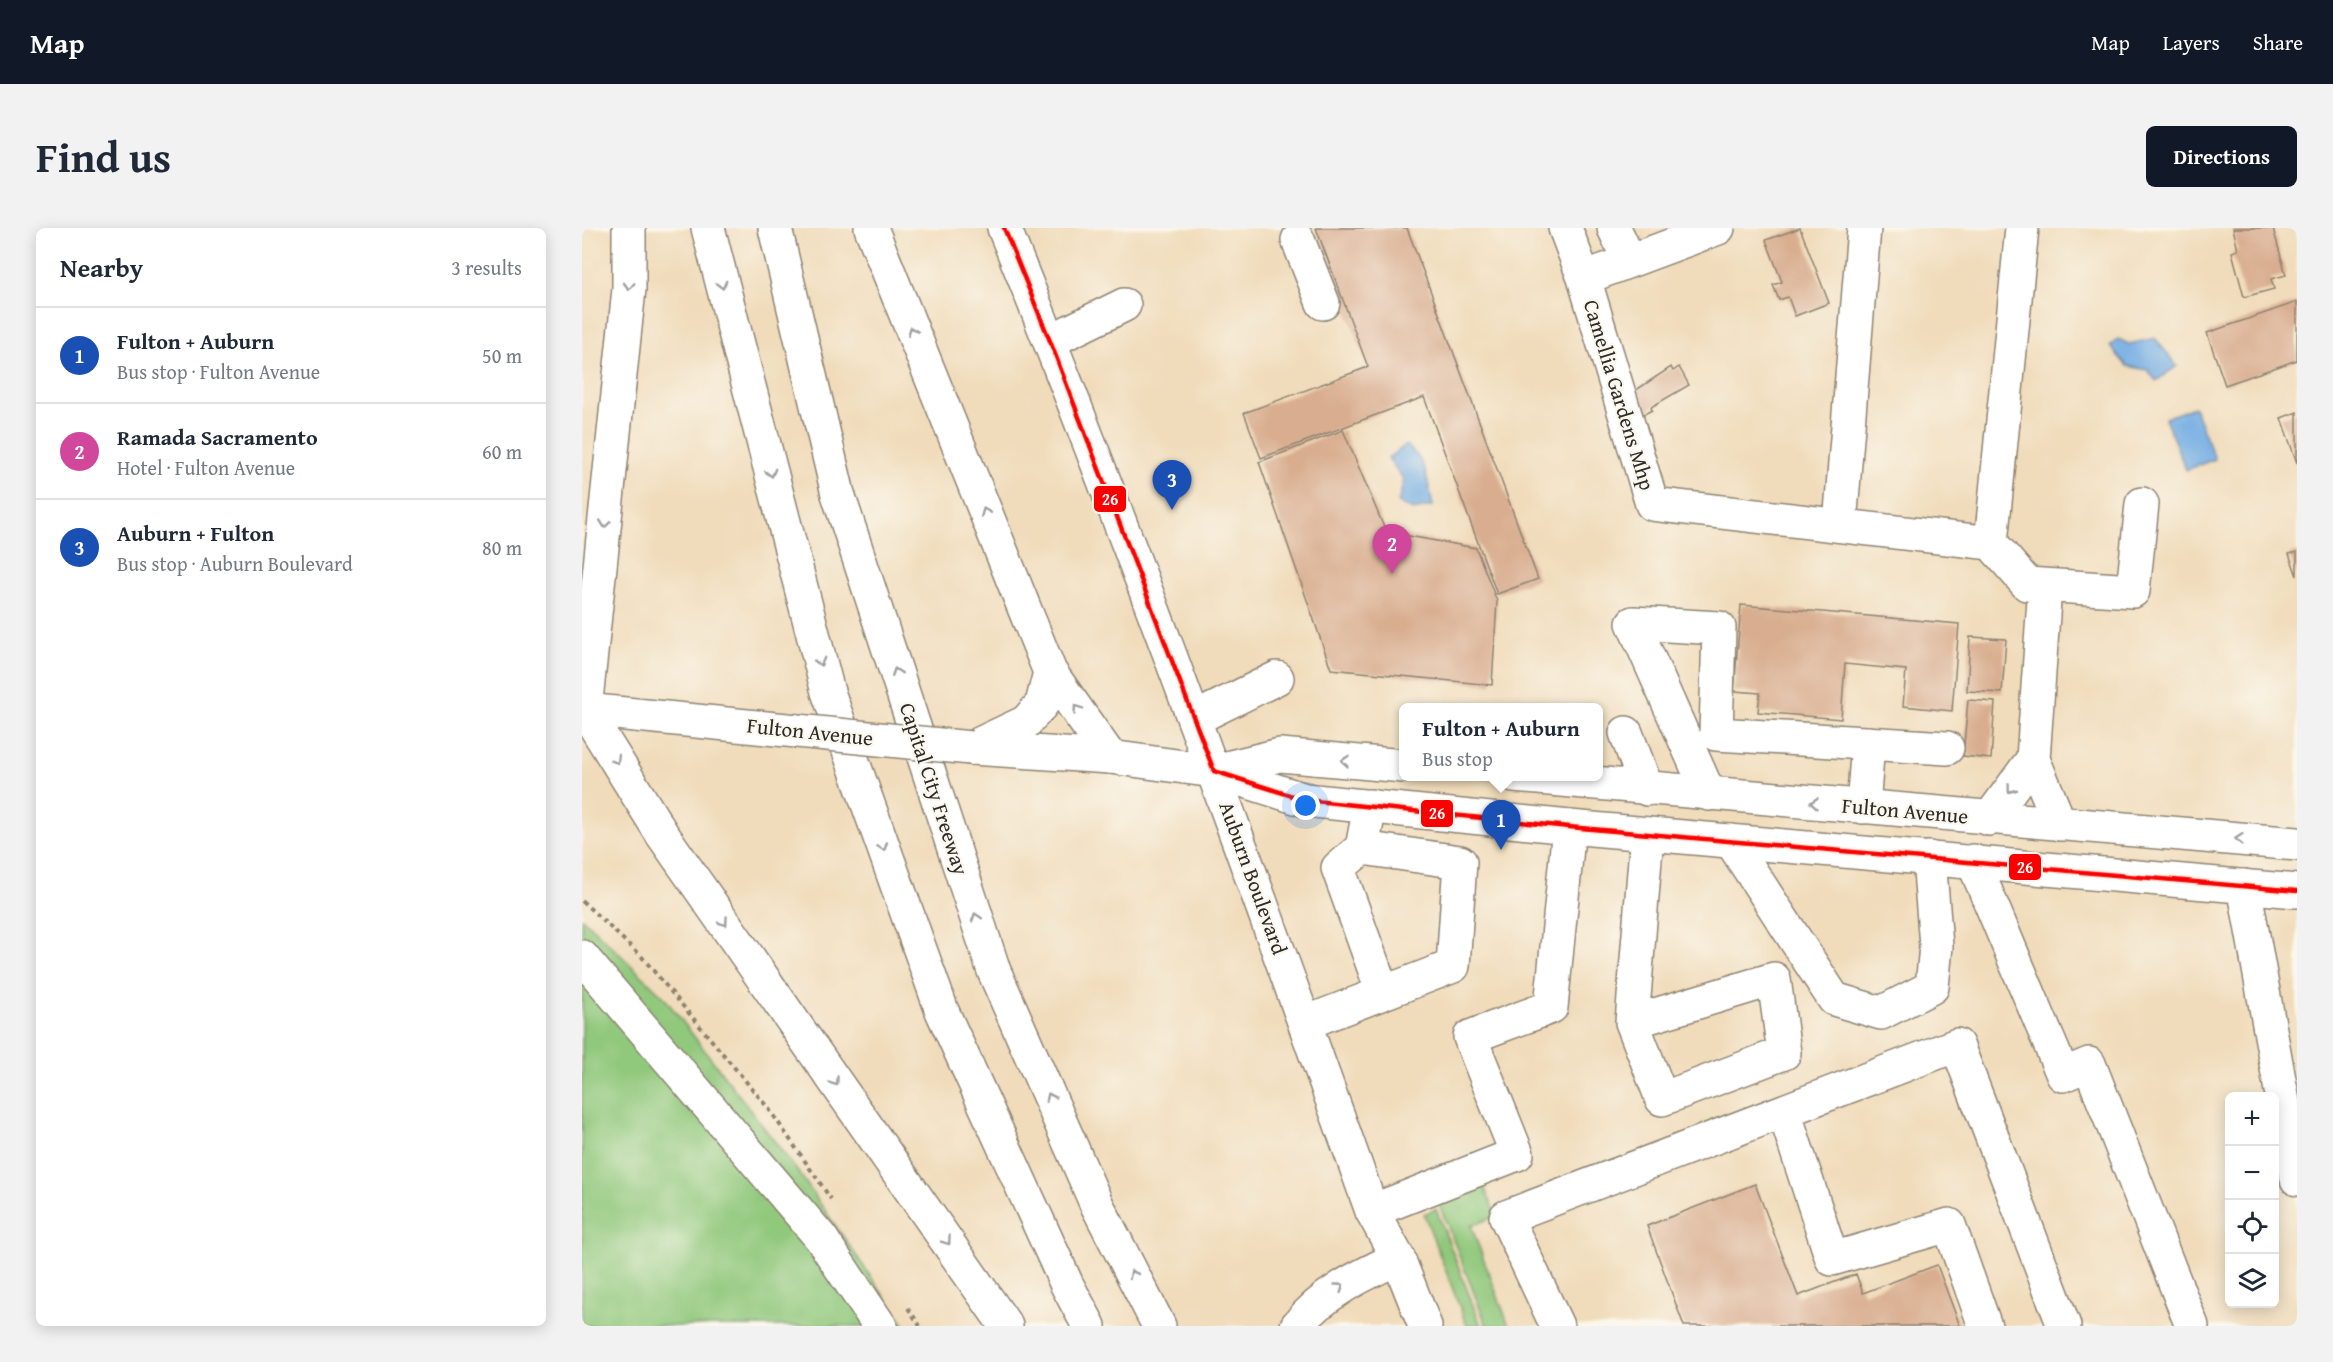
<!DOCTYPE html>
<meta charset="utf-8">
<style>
:root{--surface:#fff;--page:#f2f2f3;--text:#1f2937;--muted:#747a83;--line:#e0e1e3;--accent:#111827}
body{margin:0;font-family:"Gentium Book Plus",serif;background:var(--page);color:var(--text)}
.controls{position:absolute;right:18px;bottom:18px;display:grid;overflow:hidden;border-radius:9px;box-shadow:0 3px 15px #0003}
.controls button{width:54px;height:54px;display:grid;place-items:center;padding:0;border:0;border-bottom:2px solid var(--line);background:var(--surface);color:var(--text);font:30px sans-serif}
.you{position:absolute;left:724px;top:578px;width:21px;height:21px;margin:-15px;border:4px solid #fff;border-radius:50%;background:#1a73e8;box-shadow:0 0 0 9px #1a73e833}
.badge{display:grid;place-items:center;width:39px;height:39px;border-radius:50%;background:var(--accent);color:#fff;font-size:20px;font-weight:700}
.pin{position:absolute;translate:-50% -50px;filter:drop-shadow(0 2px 3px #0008)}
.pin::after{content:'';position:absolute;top:32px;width:21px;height:18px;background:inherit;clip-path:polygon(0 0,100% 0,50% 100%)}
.popup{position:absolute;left:817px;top:475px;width:204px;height:78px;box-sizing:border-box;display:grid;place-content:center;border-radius:9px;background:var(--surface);filter:drop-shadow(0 2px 4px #0005);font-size:20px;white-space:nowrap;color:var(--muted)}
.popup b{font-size:22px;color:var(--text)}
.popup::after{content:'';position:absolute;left:50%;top:100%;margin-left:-12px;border:12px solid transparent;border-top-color:var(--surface)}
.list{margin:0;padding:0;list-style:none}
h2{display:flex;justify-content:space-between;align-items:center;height:78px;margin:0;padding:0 24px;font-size:26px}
h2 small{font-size:20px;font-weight:400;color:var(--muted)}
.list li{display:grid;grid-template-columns:39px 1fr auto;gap:18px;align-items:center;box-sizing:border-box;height:96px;padding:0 24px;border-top:2px solid var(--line)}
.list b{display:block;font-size:22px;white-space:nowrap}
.list p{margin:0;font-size:20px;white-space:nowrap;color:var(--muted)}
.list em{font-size:20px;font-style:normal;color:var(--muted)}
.icon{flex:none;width:33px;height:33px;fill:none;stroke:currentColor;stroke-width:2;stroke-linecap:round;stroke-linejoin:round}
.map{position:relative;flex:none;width:1715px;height:1098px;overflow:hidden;border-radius:9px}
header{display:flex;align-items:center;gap:36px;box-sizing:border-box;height:84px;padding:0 30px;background:var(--accent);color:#fff}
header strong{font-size:28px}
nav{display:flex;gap:33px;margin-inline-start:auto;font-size:21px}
.intro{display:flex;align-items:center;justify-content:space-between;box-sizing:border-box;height:144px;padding:0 36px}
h1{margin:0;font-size:42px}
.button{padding:15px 27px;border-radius:9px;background:var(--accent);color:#fff;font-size:21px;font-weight:700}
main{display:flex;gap:36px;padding:0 36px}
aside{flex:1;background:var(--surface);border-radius:9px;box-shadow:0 3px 15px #0003}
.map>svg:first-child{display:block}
.green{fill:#90c87c;stroke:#5e7a54;stroke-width:1.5}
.water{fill:#72ace2;stroke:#4e6c86;stroke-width:1.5}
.building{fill:#d9ae90}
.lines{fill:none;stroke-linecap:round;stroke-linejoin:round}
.minor-casing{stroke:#8e8372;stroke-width:36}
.major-casing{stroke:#8e8372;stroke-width:36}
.highway-casing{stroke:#8e8372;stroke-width:36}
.path{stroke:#8e8372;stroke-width:4;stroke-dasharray:4.5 4.5;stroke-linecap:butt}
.minor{stroke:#fff;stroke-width:33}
.major{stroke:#fff;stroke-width:33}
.highway{stroke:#fff;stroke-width:33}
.major-bridge-casing{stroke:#8e8372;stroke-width:36;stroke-linecap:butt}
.major-bridge{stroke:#fff;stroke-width:33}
.bus-1-casing{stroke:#fbf7ec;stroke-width:9}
.bus-1{stroke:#fa0000;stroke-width:4.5}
.oneway{stroke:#a0a0a0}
.labels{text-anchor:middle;stroke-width:4.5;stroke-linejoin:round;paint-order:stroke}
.street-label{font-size:21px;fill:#2b2b2b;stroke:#fbf7ec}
.line-badge{stroke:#fbf7ec;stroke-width:2}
.badge-label{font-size:16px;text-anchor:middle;font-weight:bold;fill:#fff}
</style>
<header>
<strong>Map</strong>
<nav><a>Map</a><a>Layers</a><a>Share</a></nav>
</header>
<div class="intro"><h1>Find us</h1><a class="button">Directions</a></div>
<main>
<aside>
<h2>Nearby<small>3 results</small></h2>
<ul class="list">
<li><span class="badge" style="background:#1a4fb4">1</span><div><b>Fulton + Auburn</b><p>Bus stop · Fulton Avenue</p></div><em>50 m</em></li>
<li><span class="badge" style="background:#d1479c">2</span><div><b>Ramada Sacramento</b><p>Hotel · Fulton Avenue</p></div><em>60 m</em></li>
<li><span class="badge" style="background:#1a4fb4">3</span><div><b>Auburn + Fulton</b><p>Bus stop · Auburn Boulevard</p></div><em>80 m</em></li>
</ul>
</aside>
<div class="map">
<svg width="1715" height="1098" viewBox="0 0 1715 1098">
<rect width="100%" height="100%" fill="#fbf7ec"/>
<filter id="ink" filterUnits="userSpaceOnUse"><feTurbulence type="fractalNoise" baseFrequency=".0167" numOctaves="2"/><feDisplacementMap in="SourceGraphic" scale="12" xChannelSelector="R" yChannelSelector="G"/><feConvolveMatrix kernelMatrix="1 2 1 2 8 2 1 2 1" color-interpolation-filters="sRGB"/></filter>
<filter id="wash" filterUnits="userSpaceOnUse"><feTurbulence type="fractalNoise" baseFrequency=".008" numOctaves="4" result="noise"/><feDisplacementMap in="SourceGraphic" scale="24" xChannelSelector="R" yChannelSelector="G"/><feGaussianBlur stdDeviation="1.35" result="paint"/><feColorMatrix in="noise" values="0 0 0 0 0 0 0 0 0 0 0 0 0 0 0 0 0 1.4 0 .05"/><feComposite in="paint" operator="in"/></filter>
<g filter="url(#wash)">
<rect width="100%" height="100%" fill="#f0dbba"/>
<path class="green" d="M0,690l81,78 138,180 104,150h-323z
M902,958l12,30 -25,10 38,100h-22l-48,-122z
M854,981l45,117h-14l-43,-112z"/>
<path class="water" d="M1573,110l22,28 -21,15 -8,-11 -21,-4 -17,-20 8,-7 11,5z
M1612,179l21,52 -29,11 -21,-52z
M824,217c22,17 21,35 27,61l-20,4 -15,-7 6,-23 -16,-22z"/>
<g id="blocks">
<path class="building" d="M734,0h91l131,351 -41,15 -73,-197 -163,61 -17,-45 124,-46z
M1218,0l29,75 -34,13 -7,-19 -9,3 -6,-15 9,-3 -16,-42z
M1651,0h40l13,47 -15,4 3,10 -30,8 -12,-45 6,-2z
M1715,74v58l-72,25 -18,-52z
M1089,139l2,4 6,-4 10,18 -38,22 1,3 -10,5 -12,-21z
M1715,184v51l-16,-45z
M761,202l43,102 90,16 21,53 -5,84 -161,-16 -72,-207z
M1715,324v24l-8,-22z
M1159,377l218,19 -7,87 -49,-5 3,-36 -61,-6 -4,55 -83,-7 2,-19 -26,-2z
M1388,409l36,2 -4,54 -35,-2z
M1386,472l27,2 -4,57 -28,-3z
M1173,956l43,112 58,-22 7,19 74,-28 23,61h-276l-37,-100z"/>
</g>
</g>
<g filter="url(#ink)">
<use href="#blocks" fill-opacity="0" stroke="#8e8372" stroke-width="1.5"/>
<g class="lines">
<defs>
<path id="minor" d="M983,0l19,50 68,226 339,39
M1032,0l15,32
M1440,0l-31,315 36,41 106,7 9,-87
M716,12l25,63
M1002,50l134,-50
M468,113l74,-36
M1258,297l24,-297
M1463,358l-12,173 27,65
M612,491l83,-41
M1044,505l21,56
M1127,566l-76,-171 86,5 -3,106 231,14
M1281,579l5,-64
M1407,591l44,-60
M1149,613l103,158 47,14 51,-26 4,-41 -7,-88
M780,620l-24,20 45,125
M1391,633l90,214 26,-11 103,262
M1662,658l53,293
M0,729l239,281 59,88
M1050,794l30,77 122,-46 -10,-74 -142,43 15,-188
M723,795l148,-57 7,-104 -98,-14 8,-42
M1202,883l48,148 117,-34 36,101
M790,983l145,-57 -47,-117 81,-30 18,-180
M816,1030l27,68
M975,1098l-51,-109 451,-172 107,281"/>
<path id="major" d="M422,0c132,324 250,654 368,983l26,47
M3,482l212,21
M389,520l139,9 104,14 91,29 264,27 728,64
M632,543l66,-16 124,11
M932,548l783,68"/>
<path id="highway" d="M47,0v61l-44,421 77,124 344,492
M126,0l120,464 114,319 125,274 22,41
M193,0l63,266 156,477 102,232 63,123
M289,0l179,444 60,85
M389,520l55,-26 16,-18 8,-32
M715,1098c26,-33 63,-50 101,-68"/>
</defs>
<use href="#minor" class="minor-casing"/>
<use href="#major" class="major-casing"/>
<use href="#highway" class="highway-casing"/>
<path class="path" d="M0,673l60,56 127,152 62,90
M326,1080l12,18"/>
<use href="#minor" class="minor"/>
<use href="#major" class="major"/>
<use href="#highway" class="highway"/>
<defs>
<path id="major-bridge" d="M215,503l174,17"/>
</defs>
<use href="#major-bridge" class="major-bridge-casing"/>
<use href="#major-bridge" class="major-bridge"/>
<defs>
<path id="bus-1" d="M422,0l46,113 164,430
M632,543l91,29 264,27 728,64"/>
</defs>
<use href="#bus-1" class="bus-1-casing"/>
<use href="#bus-1" class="bus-1"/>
</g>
<defs><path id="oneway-chevron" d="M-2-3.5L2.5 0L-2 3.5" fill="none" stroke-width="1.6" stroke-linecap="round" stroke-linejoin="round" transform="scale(1.5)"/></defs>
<g class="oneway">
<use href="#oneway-chevron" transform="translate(140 57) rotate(75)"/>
<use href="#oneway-chevron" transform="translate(47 58) rotate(92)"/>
<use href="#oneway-chevron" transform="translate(330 103) rotate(-112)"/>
<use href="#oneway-chevron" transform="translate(189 245) rotate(75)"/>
<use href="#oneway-chevron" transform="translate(403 284) rotate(-112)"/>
<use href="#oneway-chevron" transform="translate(23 296) rotate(96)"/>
<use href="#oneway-chevron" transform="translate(238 434) rotate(75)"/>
<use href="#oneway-chevron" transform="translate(314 444) rotate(-108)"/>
<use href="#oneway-chevron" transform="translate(495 481) rotate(-125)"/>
<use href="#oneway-chevron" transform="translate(34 532) rotate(58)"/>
<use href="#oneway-chevron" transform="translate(763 533) rotate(-175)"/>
<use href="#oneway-chevron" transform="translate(1429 561) rotate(127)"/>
<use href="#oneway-chevron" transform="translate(1232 575) rotate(-175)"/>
<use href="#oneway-chevron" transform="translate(1657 611) rotate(-175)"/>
<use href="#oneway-chevron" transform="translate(301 619) rotate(70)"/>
<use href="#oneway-chevron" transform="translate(394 689) rotate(-108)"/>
<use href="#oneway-chevron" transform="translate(142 694) rotate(55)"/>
<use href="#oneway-chevron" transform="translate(253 854) rotate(55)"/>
<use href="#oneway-chevron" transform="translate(468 869) rotate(-114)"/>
<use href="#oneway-chevron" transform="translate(365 1013) rotate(55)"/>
<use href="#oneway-chevron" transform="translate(551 1046) rotate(-117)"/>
<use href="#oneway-chevron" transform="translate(758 1059) rotate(-36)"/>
</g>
</g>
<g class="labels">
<g class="street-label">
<text transform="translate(1037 167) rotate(73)" y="7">Camellia Gardens Mhp</text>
<text transform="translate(228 504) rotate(6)" y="7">Fulton Avenue</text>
<text transform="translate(352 561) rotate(72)" y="7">Capital City Freeway</text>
<text transform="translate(1323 583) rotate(5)" y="7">Fulton Avenue</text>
<text transform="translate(671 650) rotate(70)" y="7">Auburn Boulevard</text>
</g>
</g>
<g class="line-badge">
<rect x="511" y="257" width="34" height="28" rx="6" fill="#fa0000"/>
<rect x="838" y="571" width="34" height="29" rx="6" fill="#fa0000"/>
<rect x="1426" y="625" width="34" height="28" rx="6" fill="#fa0000"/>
</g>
<g class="badge-label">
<text x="528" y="277">26</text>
<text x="855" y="591">26</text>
<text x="1443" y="645">26</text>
</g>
</svg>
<div class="controls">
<button>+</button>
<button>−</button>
<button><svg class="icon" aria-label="locate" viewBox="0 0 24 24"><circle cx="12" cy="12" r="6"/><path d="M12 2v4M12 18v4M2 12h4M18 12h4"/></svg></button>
<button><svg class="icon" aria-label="layers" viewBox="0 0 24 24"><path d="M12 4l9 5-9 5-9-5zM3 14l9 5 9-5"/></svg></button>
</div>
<div class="you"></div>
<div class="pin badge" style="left:919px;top:622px;background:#1a4fb4">1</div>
<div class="popup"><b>Fulton + Auburn</b>Bus stop</div>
<div class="pin badge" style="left:810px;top:346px;background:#d1479c">2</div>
<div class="pin badge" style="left:590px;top:282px;background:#1a4fb4">3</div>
</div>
</main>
